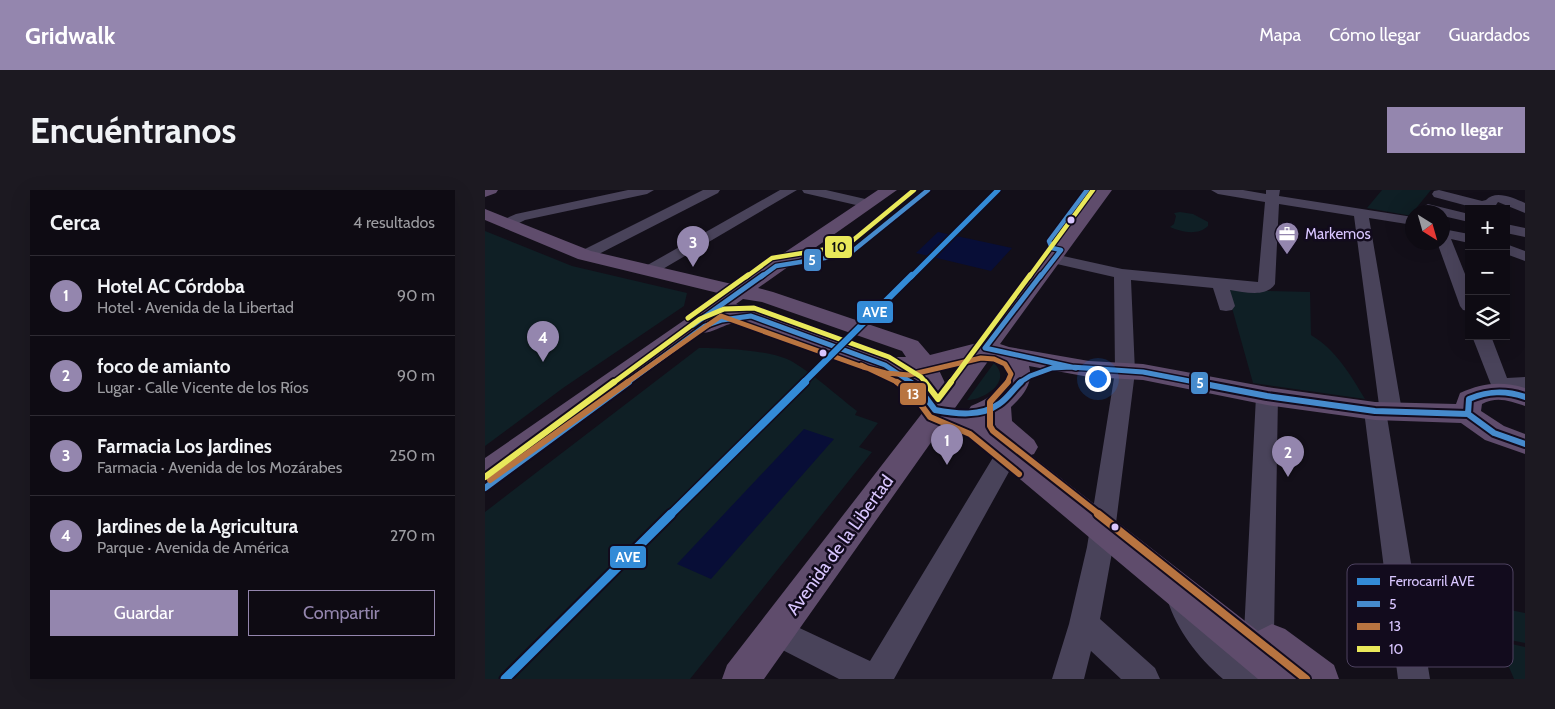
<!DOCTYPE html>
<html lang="es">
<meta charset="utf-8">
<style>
:root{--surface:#0e0b13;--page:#1c1921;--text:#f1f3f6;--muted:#9b9ba0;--line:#2e2b33;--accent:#9486ae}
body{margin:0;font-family:Cabin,sans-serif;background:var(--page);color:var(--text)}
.controls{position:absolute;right:15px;top:15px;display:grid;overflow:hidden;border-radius:0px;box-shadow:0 5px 20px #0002}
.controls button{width:45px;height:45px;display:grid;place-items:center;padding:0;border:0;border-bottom:1px solid var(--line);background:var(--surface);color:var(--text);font:25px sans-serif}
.compass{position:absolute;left:920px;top:15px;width:45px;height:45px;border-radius:50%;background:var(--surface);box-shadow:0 5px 20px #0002;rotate:143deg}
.you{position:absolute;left:612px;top:188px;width:18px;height:18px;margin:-12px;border:4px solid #fff;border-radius:50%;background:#1a73e8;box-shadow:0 0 0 8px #1a73e833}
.badge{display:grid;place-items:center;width:32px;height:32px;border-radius:50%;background:var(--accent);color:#fff;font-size:16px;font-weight:700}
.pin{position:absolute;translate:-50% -41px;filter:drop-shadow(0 1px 2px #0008)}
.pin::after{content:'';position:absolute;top:26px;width:18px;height:15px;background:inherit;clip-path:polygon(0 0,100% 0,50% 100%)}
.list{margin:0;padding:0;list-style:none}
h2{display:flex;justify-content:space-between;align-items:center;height:65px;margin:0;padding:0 20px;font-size:21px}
h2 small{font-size:16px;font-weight:400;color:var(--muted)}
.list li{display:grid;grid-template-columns:32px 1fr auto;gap:15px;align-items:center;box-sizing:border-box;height:80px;padding:0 20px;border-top:1px solid var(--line)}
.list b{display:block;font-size:19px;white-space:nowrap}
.list p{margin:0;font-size:16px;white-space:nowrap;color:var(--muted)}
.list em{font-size:16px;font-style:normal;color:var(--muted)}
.actions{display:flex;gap:10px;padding:15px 20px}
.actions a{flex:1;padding:11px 0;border:1px solid var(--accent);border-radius:0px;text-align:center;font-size:18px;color:var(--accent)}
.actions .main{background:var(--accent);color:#fff}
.icon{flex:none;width:28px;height:28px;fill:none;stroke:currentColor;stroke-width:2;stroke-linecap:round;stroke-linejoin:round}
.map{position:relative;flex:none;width:1040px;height:489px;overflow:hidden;border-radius:0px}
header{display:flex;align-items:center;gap:30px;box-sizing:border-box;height:70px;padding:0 25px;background:var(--accent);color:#fff}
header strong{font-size:24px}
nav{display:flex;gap:28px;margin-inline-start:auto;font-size:18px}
.intro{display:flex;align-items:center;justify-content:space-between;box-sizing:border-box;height:120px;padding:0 30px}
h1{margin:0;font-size:35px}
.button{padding:12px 22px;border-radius:0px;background:var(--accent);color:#fff;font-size:18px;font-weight:700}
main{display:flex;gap:30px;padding:0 30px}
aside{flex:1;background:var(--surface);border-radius:0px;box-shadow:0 5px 20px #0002}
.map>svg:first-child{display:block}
.green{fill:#0f1f25}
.water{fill:#080e37}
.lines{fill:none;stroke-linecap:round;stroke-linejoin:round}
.minor{fill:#49435a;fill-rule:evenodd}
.major{fill:#5f4c6c;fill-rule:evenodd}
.bus-1-far2-casing{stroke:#120b1d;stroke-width:7}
.bus-1-far1-casing{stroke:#120b1d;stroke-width:8}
.bus-1-casing{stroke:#120b1d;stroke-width:10}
.bus-2-far2-casing{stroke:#120b1d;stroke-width:8}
.bus-2-far1-casing{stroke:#120b1d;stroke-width:10}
.bus-2-casing{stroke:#120b1d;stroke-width:12}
.bus-3-far2-casing{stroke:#120b1d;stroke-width:7}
.bus-3-far1-casing{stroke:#120b1d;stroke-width:8}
.bus-3-casing{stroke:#120b1d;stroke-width:10}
.bus-1-far2{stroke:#468bcd;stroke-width:4.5}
.bus-1-far1{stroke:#468bcd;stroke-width:5}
.bus-1{stroke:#468bcd;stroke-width:6}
.bus-2-far2{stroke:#b87440;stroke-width:5}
.bus-2-far1{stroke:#b87440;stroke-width:6}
.bus-2{stroke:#b87440;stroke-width:8}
.bus-3-far2{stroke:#e9e85a;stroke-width:4.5}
.bus-3-far1{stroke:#e9e85a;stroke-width:5}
.bus-3{stroke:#e9e85a;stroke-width:6}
.rail-1-far3-casing{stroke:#120b1d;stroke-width:8}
.rail-1-far2-casing{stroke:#120b1d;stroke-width:9}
.rail-1-far1-casing{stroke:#120b1d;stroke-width:11}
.rail-1-casing{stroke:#120b1d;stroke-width:13}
.rail-1-far3{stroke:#338bd7;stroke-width:5}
.rail-1-far2{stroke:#338bd7;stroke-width:6}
.rail-1-far1{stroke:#338bd7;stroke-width:8}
.rail-1{stroke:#338bd7;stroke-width:9}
.bus-dot{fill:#d9c6ff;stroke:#120b1d;stroke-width:2}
.labels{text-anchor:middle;stroke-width:5;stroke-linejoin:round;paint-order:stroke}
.far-poi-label{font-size:15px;fill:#d9c6ff;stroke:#120b1d;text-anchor:start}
.street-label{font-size:18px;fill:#d9c6ff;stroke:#120b1d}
.key{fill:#120b1d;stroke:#4e4361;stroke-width:1}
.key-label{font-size:14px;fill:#d9c6ff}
.line-badge{stroke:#120b1d;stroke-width:2}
.badge-label{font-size:14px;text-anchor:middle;font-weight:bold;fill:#fff}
.pale-badge-label{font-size:14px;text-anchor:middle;font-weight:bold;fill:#111}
</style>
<header>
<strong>Gridwalk</strong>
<nav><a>Mapa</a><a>Cómo llegar</a><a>Guardados</a></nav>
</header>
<div class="intro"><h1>Encuéntranos</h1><a class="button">Cómo llegar</a></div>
<main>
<aside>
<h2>Cerca<small>4 resultados</small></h2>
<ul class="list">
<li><span class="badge">1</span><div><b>Hotel AC Córdoba</b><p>Hotel · Avenida de la Libertad</p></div><em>90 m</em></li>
<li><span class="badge">2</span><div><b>foco de amianto</b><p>Lugar · Calle Vicente de los Ríos</p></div><em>90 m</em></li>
<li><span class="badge">3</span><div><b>Farmacia Los Jardines</b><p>Farmacia · Avenida de los Mozárabes</p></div><em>250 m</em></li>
<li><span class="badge">4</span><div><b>Jardines de la Agricultura</b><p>Parque · Avenida de América</p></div><em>270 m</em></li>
</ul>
<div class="actions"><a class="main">Guardar</a><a>Compartir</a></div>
</aside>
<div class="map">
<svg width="1040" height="489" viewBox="0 0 1040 489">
<rect width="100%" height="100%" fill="#130f19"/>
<path class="green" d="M897,0h49l-18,22 -1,4 -45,-8z
M695,22l13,2 15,8v4c-10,10 -27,6 -38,1l4,-3 2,-8 -2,-3z
M0,41l87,35 115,27 -3,13 -121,82 -78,58z
M742,100l83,2 1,43c25,15 39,39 54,64l-112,-16z
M214,158c22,0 75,2 94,14 23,14 43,33 64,49l-2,4 23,8 -19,24 13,5 -182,227h-205v-167z
M509,173c19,18 -10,37 -27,37z
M1010,417l30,6v30l-20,-4z
M1013,451l27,6v32h-11z"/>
<path class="water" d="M453,42l74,16 -21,23 -75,-18z
M319,239l30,10 -123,140 -34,-15z"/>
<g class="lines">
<path class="minor" d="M143,0h26l-7,4 -122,26 -6,3 -3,6h-10l-2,-3 3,-8 9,-4z
M218,0h17l-2,3 -127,65h-12l-2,-3 2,-3z
M295,0h17l-141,83h-12l-2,-3 2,-3z
M317,0h24l48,11 2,3 -7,4 -65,-15z
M726,0h32l23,4v-4h14l-1,6 134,21v8l-44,-7 33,193 -3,5 -8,2 -4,-1 43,262h-32l-34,-268 3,-5 8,-2 4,1 -25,-189 -75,-12 -4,80c-9,14 -30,8 -45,6l5,16 -3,4 -6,1 -6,-1 -7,-22 -82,-8 4,92 -22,175 -13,72 55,49 5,11h-39l-30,-28 -7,28h-32l17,-55 18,-77 28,-175 -1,-95 -66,-15 -2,-3 2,-3 6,-2 68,15 136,13 7,-80 -47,-8z
M954,0l43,11 4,-1c9,-10 26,-3 39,3v10l-27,-11 -2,3 7,4h-24l-45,-12 -2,-3 2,-3z
M943,14l41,10v8l-26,-6v-4l-20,-1 -2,-3z
M1021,34l19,4v9l-19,-4z
M958,39l26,5v9l-18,-4 18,45v27l-6,-1 -3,-4 -23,-64h6z
M1021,54l19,7v10l-19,-7z
M987,146h19l16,42 18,-1v14h-13l-3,4 -7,2 -7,-2z
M782,199l7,2 4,5 -4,237 -4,10 -11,4 -11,-4 -4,-10 12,-237 4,-5z
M523,253l8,3 4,6 -126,227h-55l-74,-38 -4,-10 4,-10 11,-4 94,44 130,-215z
M696,396l10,4c8,17 16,32 29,45 15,14 35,25 43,44h-40c-26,-23 -45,-47 -56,-80l4,-9z"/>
<path class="major" d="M0,0h13l-2,3 -11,4z
M393,0h19l-139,98 15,4 145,49 12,14 47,-12 119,-153h16l-112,154 9,3 80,14 54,3 124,23 108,15 81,2 4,-11c23,-10 41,-12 65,-5v18c-15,-5 -28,-10 -43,-2l-1,7 23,15 21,8v20l-40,-14 -24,-17 -86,-3 -108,-15 -124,-25 -54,-3 -60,-11c5,17 -6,30 -18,41l1,14 22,19 4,7 -4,7 -3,1 227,176 14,-7 13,5 49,36 5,14h-81l-293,-246 -21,-9 -180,255h-42l5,-14 196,-253c-7,-10 -12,-20 -23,-27 -8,-5 -16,-8 -24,-15l-128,-47c-6,0 -12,0 -18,1 -11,3 -20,11 -33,8l-202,149 -10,3v-26l237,-164 -144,-35 -93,-39v-11l106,42 145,34zM258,109l19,3 140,49 4,6h-19l-151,-53zM506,167c36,18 2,40 -20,49l-4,6 -12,-4zM477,171l-17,22 -7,-15z"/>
<defs>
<path id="bus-1-far2" d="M276,87l15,-11 73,-12 79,-64
M555,87l21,-27 -9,-2 -3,-7 38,-51"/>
<path id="bus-1-far1" d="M556,85l-56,73 91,20
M208,135l70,-50
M142,193l78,-57 17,-6 29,-4 134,49 27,18
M534,193l11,-7 22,-8 19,-1 72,5 57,11"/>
<path id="bus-1" d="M425,192l8,5 17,23c21,4 46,7 64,-6 9,-6 14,-15 22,-22
M709,192l73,14 108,15 93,3
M1040,207c-20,-7 -37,-6 -56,2l-1,15 26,19 31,11
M0,298l144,-106"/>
<path id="bus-2-far2" d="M376,175l38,18
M141,193l95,-67 142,51 23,6 23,2 72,-17 13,1 11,5 6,10 -4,9"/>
<path id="bus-2-far1" d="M412,192l16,12 17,23 40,17 49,40
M523,192l-18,20v24l3,5 107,84
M5,290l138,-98"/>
<path id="bus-2" d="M613,324l208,165"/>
<path id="bus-3-far2" d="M261,87l26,-19 74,-12 68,-56
M544,87l64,-87"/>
<path id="bus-3-far1" d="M203,128l60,-43
M128,193l87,-64 24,-10 30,-1 135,49 32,20 5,6
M465,193l80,-108"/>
<path id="bus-3" d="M440,192l13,17 13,-17
M0,287l129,-95"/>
</defs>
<use href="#bus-1-far2" class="bus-1-far2-casing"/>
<use href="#bus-1-far1" class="bus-1-far1-casing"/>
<use href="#bus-1" class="bus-1-casing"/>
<use href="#bus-2-far2" class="bus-2-far2-casing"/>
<use href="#bus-2-far1" class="bus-2-far1-casing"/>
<use href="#bus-2" class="bus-2-casing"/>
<use href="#bus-3-far2" class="bus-3-far2-casing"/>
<use href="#bus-3-far1" class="bus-3-far1-casing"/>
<use href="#bus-3" class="bus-3-casing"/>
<use href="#bus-1-far2" class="bus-1-far2"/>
<use href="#bus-1-far1" class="bus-1-far1"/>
<use href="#bus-1" class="bus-1"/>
<use href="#bus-2-far2" class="bus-2-far2"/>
<use href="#bus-2-far1" class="bus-2-far1"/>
<use href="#bus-2" class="bus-2"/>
<use href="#bus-3-far2" class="bus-3-far2"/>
<use href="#bus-3-far1" class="bus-3-far1"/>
<use href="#bus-3" class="bus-3"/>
<defs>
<path id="rail-1-far3" d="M426,87l87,-87"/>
<path id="rail-1-far2" d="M318,193l109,-108"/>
<path id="rail-1-far1" d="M185,325l135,-133"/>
<path id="rail-1" d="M20,489l166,-165"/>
</defs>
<use href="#rail-1-far3" class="rail-1-far3-casing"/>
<use href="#rail-1-far2" class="rail-1-far2-casing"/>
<use href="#rail-1-far1" class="rail-1-far1-casing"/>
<use href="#rail-1" class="rail-1-casing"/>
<use href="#rail-1-far3" class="rail-1-far3"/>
<use href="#rail-1-far2" class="rail-1-far2"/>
<use href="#rail-1-far1" class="rail-1-far1"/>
<use href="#rail-1" class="rail-1"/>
</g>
<defs>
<symbol id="office-pin" viewBox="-11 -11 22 30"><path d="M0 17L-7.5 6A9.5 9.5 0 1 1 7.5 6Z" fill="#9486ae" stroke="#120b1d"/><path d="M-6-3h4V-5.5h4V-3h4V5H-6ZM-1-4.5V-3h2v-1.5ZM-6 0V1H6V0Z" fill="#fff"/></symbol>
</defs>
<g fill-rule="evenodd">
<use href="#office-pin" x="788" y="30" width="28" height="38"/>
</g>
<g class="bus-dot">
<circle cx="586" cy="30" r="4.5"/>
<circle cx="338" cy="163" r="4.5"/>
<circle cx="630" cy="337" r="4.5"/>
</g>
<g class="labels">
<g class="far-poi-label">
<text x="820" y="49">Markemos</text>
</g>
<g class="street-label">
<text transform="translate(355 355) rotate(-54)" y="6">Avenida de la Libertad</text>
</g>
</g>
<rect x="862" y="374" width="166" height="103" rx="8" class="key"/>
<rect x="872" y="388" width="23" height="7" fill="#338bd7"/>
<rect x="872" y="411" width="23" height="6" fill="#468bcd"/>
<rect x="872" y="433" width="23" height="7" fill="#b87440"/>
<rect x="872" y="456" width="23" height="6" fill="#e9e85a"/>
<g class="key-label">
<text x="904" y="396">Ferrocarril AVE</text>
<text x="904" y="419">5</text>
<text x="904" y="441">13</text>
<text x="904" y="464">10</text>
</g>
<g class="line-badge">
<rect x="339" y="45" width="29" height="24" rx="5" fill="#e9e85a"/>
<rect x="318" y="58" width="19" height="24" rx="5" fill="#468bcd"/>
<rect x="371" y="110" width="38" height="24" rx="5" fill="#338bd7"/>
<rect x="705" y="181" width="19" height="24" rx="5" fill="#468bcd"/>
<rect x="414" y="192" width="28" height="24" rx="5" fill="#b87440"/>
<rect x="124" y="355" width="38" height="24" rx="5" fill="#338bd7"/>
</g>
<g class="badge-label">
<text x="327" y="75">5</text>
<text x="390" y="127">AVE</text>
<text x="715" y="198">5</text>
<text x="428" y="209">13</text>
<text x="143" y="372">AVE</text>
</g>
<g class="pale-badge-label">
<text x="354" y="62">10</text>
</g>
</svg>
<div class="controls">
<button>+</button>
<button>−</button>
<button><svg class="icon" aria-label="layers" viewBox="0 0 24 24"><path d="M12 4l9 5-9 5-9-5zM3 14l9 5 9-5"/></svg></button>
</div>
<svg class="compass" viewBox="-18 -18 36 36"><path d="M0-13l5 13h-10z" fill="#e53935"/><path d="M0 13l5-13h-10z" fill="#9b9ba0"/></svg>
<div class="you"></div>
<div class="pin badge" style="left:462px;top:275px">1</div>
<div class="pin badge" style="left:803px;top:287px">2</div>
<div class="pin badge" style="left:208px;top:77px">3</div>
<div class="pin badge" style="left:58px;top:172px">4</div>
</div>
</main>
